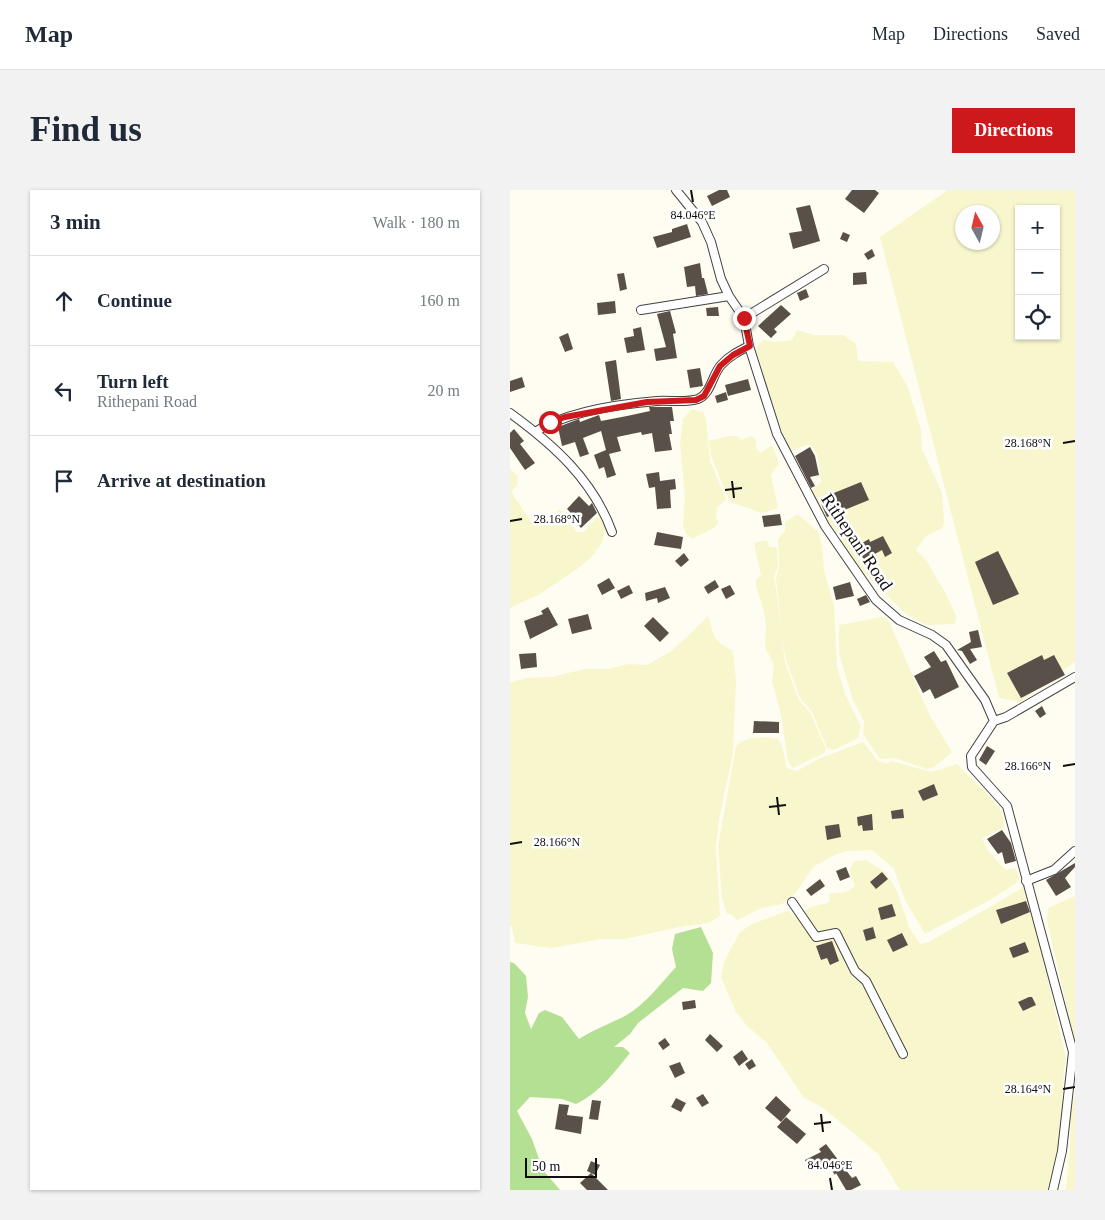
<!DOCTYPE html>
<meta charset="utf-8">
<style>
:root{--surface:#fff;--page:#f2f2f3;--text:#1f2937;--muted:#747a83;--line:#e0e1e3;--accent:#cd191c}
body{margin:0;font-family:Georgia,serif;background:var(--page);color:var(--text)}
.controls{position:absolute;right:15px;top:15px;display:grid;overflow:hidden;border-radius:0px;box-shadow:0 1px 4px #0004}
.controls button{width:45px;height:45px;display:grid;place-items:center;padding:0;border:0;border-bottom:1px solid var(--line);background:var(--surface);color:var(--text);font:25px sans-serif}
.compass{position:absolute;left:445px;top:15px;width:45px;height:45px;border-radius:50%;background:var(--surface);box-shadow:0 1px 4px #0004;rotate:352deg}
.scale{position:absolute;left:15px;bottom:12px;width:72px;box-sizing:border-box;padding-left:5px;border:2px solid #0f0f0f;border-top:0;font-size:14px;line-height:18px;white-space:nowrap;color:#0f0f0f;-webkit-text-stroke:4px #fff;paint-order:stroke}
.stop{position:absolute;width:15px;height:15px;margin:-11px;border:4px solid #cd191c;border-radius:50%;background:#fff}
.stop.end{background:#cd191c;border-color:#fff;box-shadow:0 1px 5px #0008}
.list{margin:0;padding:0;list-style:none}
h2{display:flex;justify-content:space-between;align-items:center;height:65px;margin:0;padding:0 20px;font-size:21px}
h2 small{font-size:16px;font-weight:400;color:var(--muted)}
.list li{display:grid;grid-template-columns:32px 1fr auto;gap:15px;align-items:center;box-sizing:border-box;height:90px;padding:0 20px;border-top:1px solid var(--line)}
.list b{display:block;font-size:19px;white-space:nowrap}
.list p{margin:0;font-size:16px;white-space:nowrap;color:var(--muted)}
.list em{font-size:16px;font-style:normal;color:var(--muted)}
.icon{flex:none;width:28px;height:28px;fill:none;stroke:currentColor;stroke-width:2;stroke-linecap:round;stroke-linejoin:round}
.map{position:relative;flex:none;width:565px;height:1000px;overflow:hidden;border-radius:0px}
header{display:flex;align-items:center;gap:30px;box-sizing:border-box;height:70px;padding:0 25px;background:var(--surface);border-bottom:1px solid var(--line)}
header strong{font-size:24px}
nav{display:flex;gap:28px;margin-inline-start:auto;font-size:18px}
.intro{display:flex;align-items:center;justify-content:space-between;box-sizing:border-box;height:120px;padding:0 30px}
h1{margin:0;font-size:35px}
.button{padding:12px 22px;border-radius:0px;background:var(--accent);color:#fff;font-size:18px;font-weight:700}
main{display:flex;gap:30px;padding:0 30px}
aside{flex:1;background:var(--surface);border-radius:0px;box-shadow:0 1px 4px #0004}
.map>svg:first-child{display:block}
.farmland{fill:#f8f6cd;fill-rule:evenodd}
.forest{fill:#b4e094}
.building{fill:#59504a}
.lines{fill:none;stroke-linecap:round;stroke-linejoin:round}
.minor-casing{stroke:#424242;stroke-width:10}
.minor{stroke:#fff;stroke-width:8}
.route{stroke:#cd191c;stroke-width:6}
.ticks{fill:none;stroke:#0f0f0f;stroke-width:2}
.labels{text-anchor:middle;stroke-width:5;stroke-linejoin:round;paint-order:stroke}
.street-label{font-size:18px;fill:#0f0f0f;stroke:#fff}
.ticks-label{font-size:12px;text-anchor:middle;fill:#0f0f0f;stroke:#fff;stroke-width:5;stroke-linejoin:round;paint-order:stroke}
</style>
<header>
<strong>Map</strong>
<nav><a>Map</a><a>Directions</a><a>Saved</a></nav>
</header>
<div class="intro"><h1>Find us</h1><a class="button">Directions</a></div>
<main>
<aside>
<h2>3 min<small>Walk · 180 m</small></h2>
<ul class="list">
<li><svg class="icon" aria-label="ahead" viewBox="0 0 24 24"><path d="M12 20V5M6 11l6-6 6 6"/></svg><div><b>Continue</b></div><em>160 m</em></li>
<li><svg class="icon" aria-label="left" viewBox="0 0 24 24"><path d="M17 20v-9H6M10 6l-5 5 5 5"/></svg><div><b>Turn left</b><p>Rithepani Road</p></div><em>20 m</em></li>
<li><svg class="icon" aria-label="arrive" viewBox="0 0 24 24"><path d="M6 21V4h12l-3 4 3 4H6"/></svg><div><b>Arrive at destination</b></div></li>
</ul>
</aside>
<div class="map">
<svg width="565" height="1000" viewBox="0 0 565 1000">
<rect width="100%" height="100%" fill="#fffdf1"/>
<path class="farmland" d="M438,0h127v472l-55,40 -21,-4 -119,-461zM509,19h37v127h-37zM452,22h30v30h-30z
M287,140l17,5h30l12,9 2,17 35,1 15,25 13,43 1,19 20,44 2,28 -1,7 -17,8 -10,14 10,10 20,34 10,22 -1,8 -29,1 -20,-11 -44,-43 -48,-72 -2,-9 9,-8 -3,-26 -6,-10 -5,-1 -13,5 -5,-1 -18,-46 -16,-51 1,-4 7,-8 12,2 17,-2z
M182,219l11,3 3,7 4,42 16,38 -9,9 -1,10 3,4 -4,5 -23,12 -6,-5 -3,-10 2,-27 -5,-52 3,-26z
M218,246h10l3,4 11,-4 4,4v8l4,5 12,-8 6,15v6l-4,3 -3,6 7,33 -16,5 -32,-11 -19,-46 -2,-15z
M0,278l8,9 -1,8 -6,7 23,34 25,-16 7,2 10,20h8l15,-17 7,14 -5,15 -8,11 -13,12 -40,27 -30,14z
M288,324l20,18 4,14 2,24 10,36 3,61 8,27 16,33 -3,11 -20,10 -6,2 -5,-2 -15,-36 -12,-14 -14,-37 -4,-25 3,27 14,37 12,14 15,35 -2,4 -31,15 -5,-6 -7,-47 -9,-34 2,-16 -9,-18 1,-22 -3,-17 -7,-22v-6l5,-4 -7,-33 13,-3 2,7h7l1,4 1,16 -4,9 8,56 -6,-54 3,-11 -1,-28 7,-8v-9z
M198,426l6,20 8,9 11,6 3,29 -3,74 -14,65 -3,28 4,69 -12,7 -28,4 -56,12h-22l-51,9 -36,-5 -3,-16 -2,-2v-242l16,-5 25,-1 34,-8h23l20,-5 19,1 26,-15z
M372,427l4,1 4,5 39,91 23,38 -18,15 -7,2 -33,-11 -14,1 -17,-25 1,-13 -11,-21 -14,-46v-29z
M259,547l9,2 4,7 5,22 10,3 21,-12 45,-17 15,19 8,2 6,-2 39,11 26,-8 37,37 9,13 1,14 -22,10 5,11 12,14 7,7 9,-2 5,10 -5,6 -27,17 -63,33 -20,-34 -11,-31 -22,-19 -25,1 -11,3 -23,13 -18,27 -13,10 -20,4 -25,12 -6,-6h-4l-5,-16 -4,-52 18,-100 5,-4 10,-4z
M356,670l19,12 11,17 14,40 10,15 9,-2 95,-55 3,4 39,166 -2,12 -4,73 -6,30 -6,18h-148l-22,-36 -56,-47 -18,-9 -37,-55 -20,-17 -11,-14 -15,-35 3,-15 16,-30 12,-8 32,-12 5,-1 6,6 16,-10 16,-4 3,-2 -1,-7 20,-3 6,-5 -6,-16 6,-9z
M565,706v148l-28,-124 1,-12z
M565,905v95h-9l4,-42 1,-38z"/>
<path class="forest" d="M191,737l12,26 -2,30 -8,8 -20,-3 -45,35 -8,11 -16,13h9l7,6c-16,20 -31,40 -54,51l-14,-5 -32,-2 -13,14 15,28 11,31 17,20h-50v-228l4,1 12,13 2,21 -3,16 6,16 8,-16 6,-3 17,7 17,22c16,-10 30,-15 46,-23 21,-12 35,-32 51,-49l-4,-18 3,-15z"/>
<path class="building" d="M209,0h8l3,7 -18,9 -5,-10z
M342,0h23l4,3 -15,20 -19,-14z
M300,15l10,36 -27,8 -4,-16 13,-2 -6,-23z
M177,34l4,13 -34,11 -4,-11 19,-5v-3z
M333,42l7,3 -3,7 -7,-3z
M362,59l3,7 -7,4 -4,-6z
M190,73l2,15h2l4,16 -12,2 -1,-10 -8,1 -3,-20z
M356,82l1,12 -14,1v-12z
M114,83l3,16 -7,2 -3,-17z
M296,99l3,8 -9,4 -3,-8z
M105,111l1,12 -18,2 -1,-12z
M271,115l10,9 -17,15 3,3 -6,6 -13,-12z
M208,117l1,9h-12l-1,-8z
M160,121l6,22 -3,1 4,24 -21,3 -2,-12 12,-2 -9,-33z
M131,137l4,23 -18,3 -3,-15 10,-2 -1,-7z
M58,143l5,16 -8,3 -6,-15z
M106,170l5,39 -10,2 -6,-39z
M190,178l3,18 -13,2 -3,-18z
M12,187l3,10 -15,5v-11z
M238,189l3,11 -23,6 -3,-11z
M216,202l2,8 -11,3 -2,-7z
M139,217h23l2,14h-4l2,13h-3l3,16 -17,2 -3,-19 -10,2 -1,-3 -24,5 4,14 -12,3 7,21 -9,3 -3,-11 -5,2 -5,-14 12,-5 -5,-19 -18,7 6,16 -9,3 -5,-15 -13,4 -4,-19 21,-8 1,3 19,-7 2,6 26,-5 23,-5z
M4,239l10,12 -4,3 15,19 -10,7 -15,-22v-15z
M300,257l5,9 4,19 -9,2 5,9 -4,2 -16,-32z
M149,282l1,9 15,-2 1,10 -6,1 1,18 -14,1 -2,-22 -6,1 -3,-14z
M351,292l8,18 -42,17 -8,-18z
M69,306l10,10 3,-3 5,10 -16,15 -7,-8 2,-2 -9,-9z
M270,324l2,11 -18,2 -2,-11z
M147,342l26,5 -2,12 -27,-4z
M373,346l9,17 -7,4 -3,-7 -18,10 -6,-11 6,-3 -2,-3 7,-4 1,3z
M488,361l21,43 -26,11 -18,-43z
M174,363l5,7 -8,7 -6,-6z
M99,388l6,10 -13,7 -5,-10z
M205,390l4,7 -11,7 -4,-7z
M340,392l4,14 -18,4 -3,-13z
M119,395l4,8 -12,6 -4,-8z
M220,395l5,9 -9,5 -5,-10z
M155,397l5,11 -12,5 -1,-5 -11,3 -1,-8z
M356,405l4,7 -10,4 -3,-7z
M38,417l10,18 -28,14 -6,-18 19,-7 -2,-3z
M78,424l4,15 -20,5 -4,-15z
M143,427l16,16 -9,9 -16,-16z
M468,440l4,17 -12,2 7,11 -7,4 -8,-13 -5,-1 14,-8 -2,-10z
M424,461l7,11 5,-2 13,27 -24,12 -5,-10 -7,4 -9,-17 17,-9 -7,-10z
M26,463l1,14 -16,2 -2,-15z
M532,465l2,5 10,-5 11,20 -44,23 -14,-25z
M532,516l4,8 -6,4 -5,-7z
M244,531l25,1v11h-26z
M477,556l8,5 -9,14 -7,-5z
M424,594l4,11 -15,6 -5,-10z
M393,619l1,9 -12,1 -1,-8z
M362,624l1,16 -10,1 -1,-6 -4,1 -1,-9z
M329,634l2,13 -14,3 -2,-14z
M492,640l9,13 5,18 -11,3 -3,-12 -4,2 -11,-15z
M565,673v4l-10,11 6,9 -15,9 -10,-16z
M336,677l4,10 -10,4 -4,-10z
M372,682l6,7 -12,10 -6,-7z
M310,689l5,7 -14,10 -5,-6z
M516,711l4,11 -29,12 -5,-14z
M382,714l4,12 -15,4 -3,-12z
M363,737l3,11 -10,3 -3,-11z
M392,743l6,12 -15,7 -6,-12z
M322,751l7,20 -9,4 -3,-7 -6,2 -5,-14z
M515,752l4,10 -16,6 -4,-10z
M519,807h3l4,8 -13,6 -5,-9z
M185,810l1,8 -13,2 -1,-8z
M200,844l13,12 -6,6 -12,-12z
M155,848l5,7 -7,5 -5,-7z
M232,860l6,9 -9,7 -6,-9z
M242,869l4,7 -7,4 -4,-6z
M170,872l5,11 -10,5 -6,-12z
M193,904l6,9 -7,4 -6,-9z
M266,906l15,14 -10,12 -16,-14z
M166,908l10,5 -5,9 -10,-5z
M82,910l9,1 -3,19 -9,-1z
M49,914l10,1 -2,10 16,2 -2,17 -26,-5z
M276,927l20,17 -9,10 -20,-17z
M316,954l26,34 4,-2 5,9 -10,5h-5l-10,-17 -1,2 -9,-13 -15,9 -6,-11 16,-8 -2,-3z
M81,971l9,4 -5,10 -8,-4z
M81,983l17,17h-21l-7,-7z"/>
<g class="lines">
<defs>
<path id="minor" d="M166,0l26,32 9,20 10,37 8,17 15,22 5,28 28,88 48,92 51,74 23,20 33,15 14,10 39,55 9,21 -23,35 1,11 35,39 66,246 -11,99 -9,39
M131,120l88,-14
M234,128l80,-49
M0,223c44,32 83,67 102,119
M25,242c31,-20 85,-28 122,-31 12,-1 29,2 41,-2 13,-5 14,-24 23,-34 8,-9 18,-14 28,-19
M484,531l12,-4 69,-40
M516,691l28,-11 21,-19
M282,712l24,35 20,-4 19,38 11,10 37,73"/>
</defs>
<use href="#minor" class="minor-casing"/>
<use href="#minor" class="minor"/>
</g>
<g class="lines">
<path class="route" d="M40,232l15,-5 82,-15 49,-2 8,-4 16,-30 13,-11 17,-9 -6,-28"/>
</g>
<path class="ticks" d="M181,0l2,12M553,253l12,-2M222,291l2,17M215,300l17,-2M0,331l12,-2M553,576l12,-2M267,607l2,18M259,617l17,-2M0,654l12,-2M553,899l12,-2M311,924l2,18M304,934l17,-2M320,988l2,12"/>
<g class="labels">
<g class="street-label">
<text transform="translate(347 352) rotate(56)" y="6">Rithepani Road</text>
</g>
</g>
<g class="ticks-label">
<text x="183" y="29">84.046°E</text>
<text x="518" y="257">28.168°N</text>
<text x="47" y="333">28.168°N</text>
<text x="518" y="580">28.166°N</text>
<text x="47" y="656">28.166°N</text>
<text x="518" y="903">28.164°N</text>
<text x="320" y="979">84.046°E</text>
</g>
</svg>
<div class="controls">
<button>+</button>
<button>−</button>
<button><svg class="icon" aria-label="locate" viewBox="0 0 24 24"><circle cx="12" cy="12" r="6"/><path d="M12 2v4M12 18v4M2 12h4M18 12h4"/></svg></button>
</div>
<svg class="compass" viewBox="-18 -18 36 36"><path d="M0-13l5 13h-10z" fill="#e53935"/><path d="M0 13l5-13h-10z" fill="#747a83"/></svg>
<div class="scale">50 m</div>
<div class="stop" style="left:40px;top:232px"></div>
<div class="stop end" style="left:234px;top:128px"></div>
</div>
</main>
